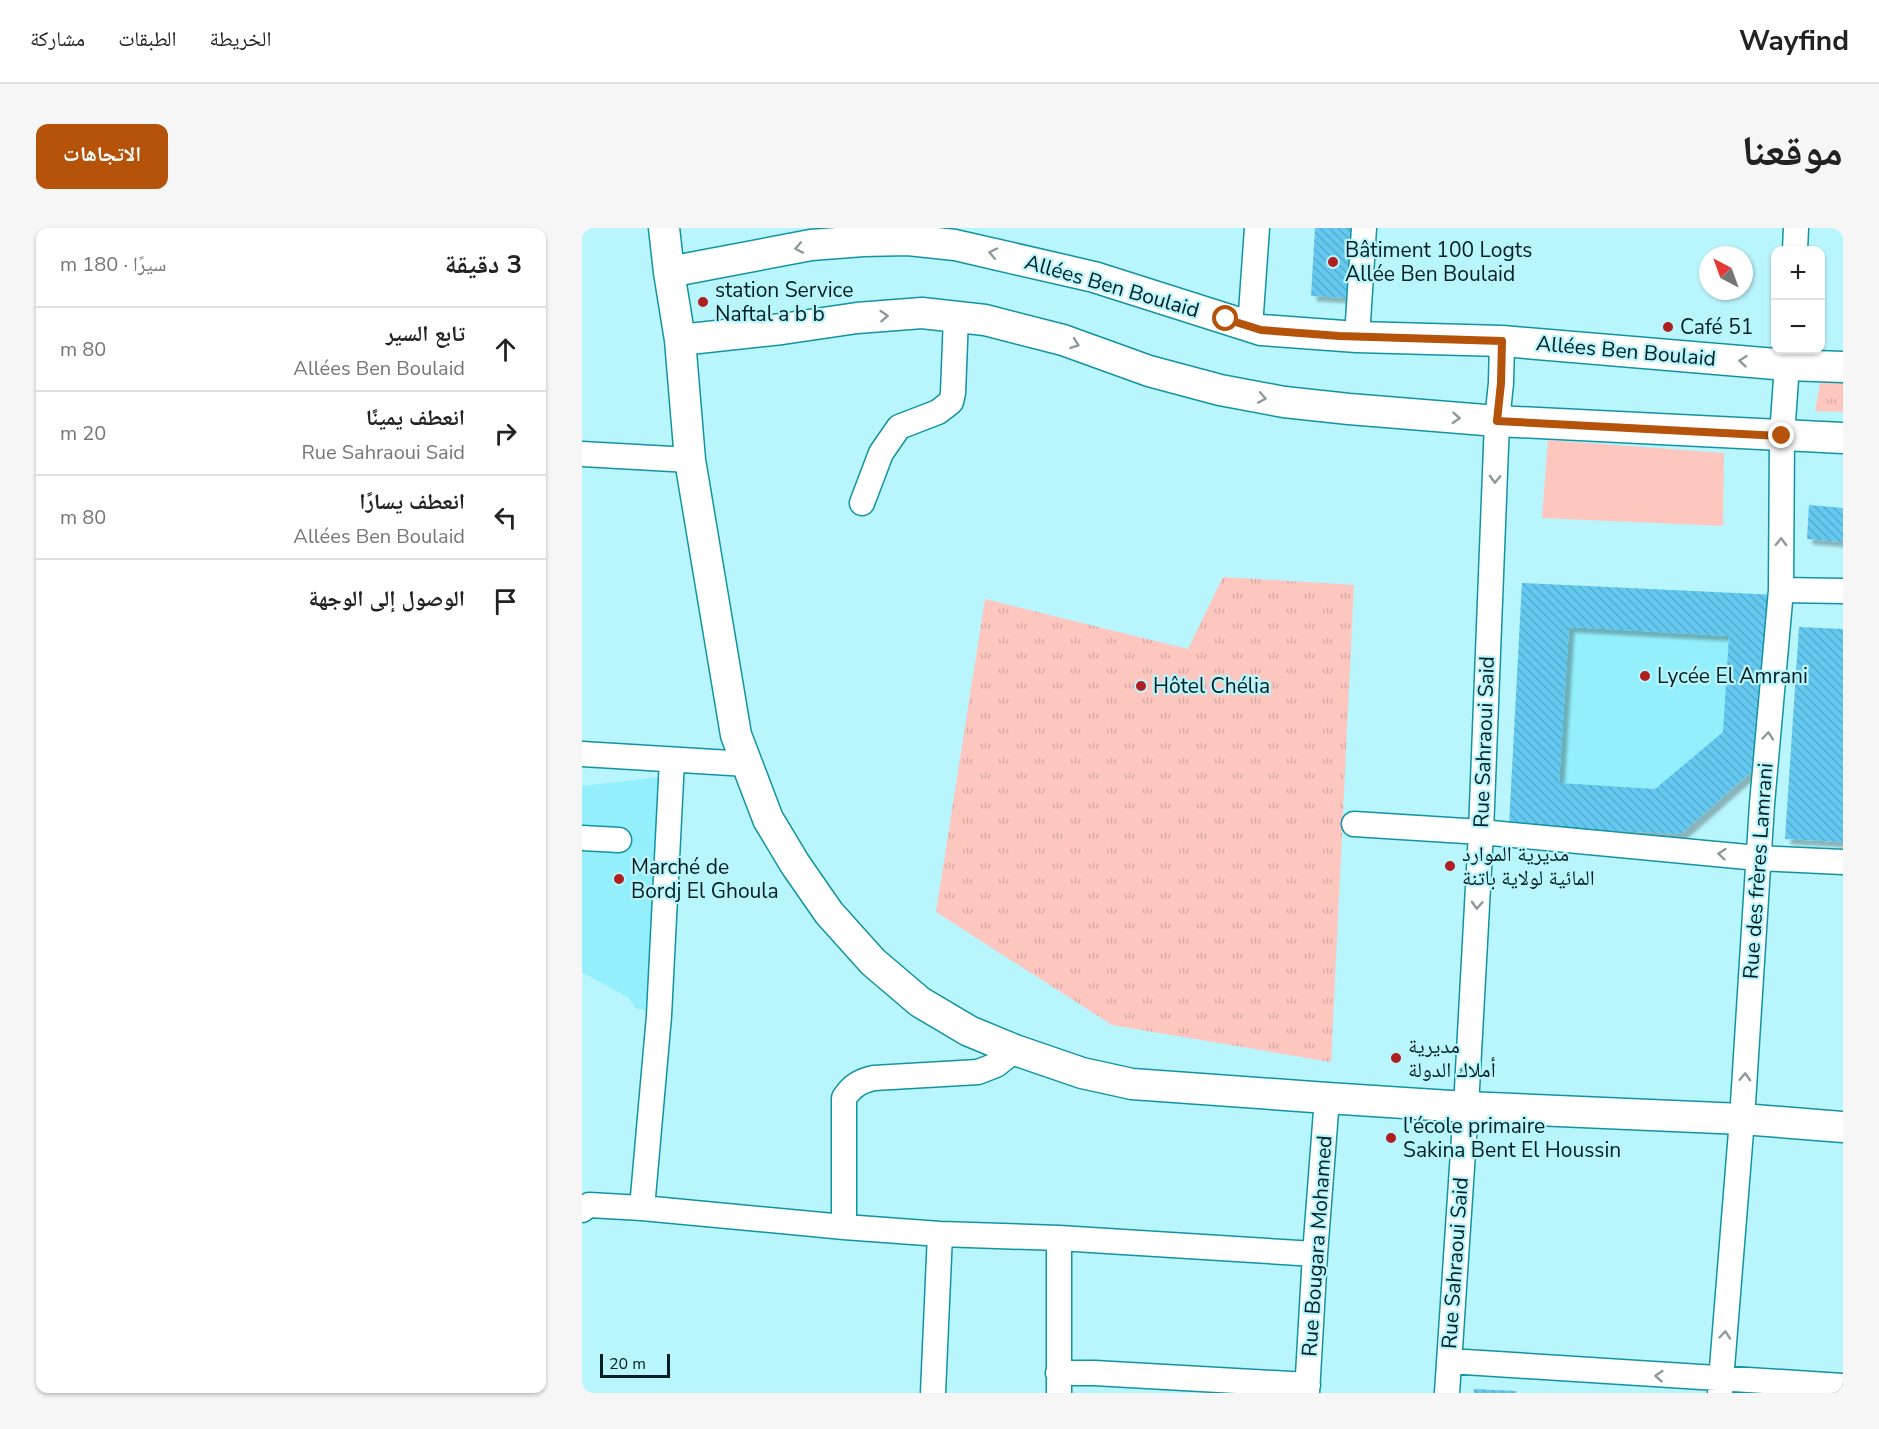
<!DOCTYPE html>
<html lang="ar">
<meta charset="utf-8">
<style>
:root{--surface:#fff;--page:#f6f6f6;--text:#222;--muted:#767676;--line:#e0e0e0;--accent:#b45309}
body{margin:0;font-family:"Nunito Sans","Noto Naskh Arabic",sans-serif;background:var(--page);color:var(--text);direction:rtl}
.controls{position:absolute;right:18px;top:18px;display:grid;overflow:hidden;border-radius:12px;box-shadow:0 2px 4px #0004}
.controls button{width:54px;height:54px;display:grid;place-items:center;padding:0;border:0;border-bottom:2px solid var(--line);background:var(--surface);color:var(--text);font:30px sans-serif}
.compass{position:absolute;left:1117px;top:18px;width:54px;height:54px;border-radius:50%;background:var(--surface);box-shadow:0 2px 4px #0004;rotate:319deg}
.scale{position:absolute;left:18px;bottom:15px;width:70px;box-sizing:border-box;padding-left:6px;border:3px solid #001f23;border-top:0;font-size:16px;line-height:21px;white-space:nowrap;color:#001f23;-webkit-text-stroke:4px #b9f5fd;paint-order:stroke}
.stop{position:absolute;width:18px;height:18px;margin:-14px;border:4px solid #b45309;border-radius:50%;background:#fff}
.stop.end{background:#b45309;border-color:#fff;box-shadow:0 2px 6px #0008}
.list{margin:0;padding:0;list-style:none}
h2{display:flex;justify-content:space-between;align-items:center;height:78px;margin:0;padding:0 24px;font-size:26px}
h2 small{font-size:20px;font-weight:400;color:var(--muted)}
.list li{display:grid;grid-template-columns:39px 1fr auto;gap:18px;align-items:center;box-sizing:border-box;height:84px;padding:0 24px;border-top:2px solid var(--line)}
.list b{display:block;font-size:22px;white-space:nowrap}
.list p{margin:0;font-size:20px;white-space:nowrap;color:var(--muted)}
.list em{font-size:20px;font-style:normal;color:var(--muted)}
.icon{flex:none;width:33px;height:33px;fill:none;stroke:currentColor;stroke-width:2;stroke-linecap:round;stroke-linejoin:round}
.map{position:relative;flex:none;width:1261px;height:1165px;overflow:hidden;direction:ltr;border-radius:12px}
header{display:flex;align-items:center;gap:36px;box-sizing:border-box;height:84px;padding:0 30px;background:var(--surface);border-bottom:2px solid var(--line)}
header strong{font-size:28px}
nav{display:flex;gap:33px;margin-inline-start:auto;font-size:21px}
.intro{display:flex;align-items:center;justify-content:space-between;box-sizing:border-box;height:144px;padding:0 36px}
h1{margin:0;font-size:42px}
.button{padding:15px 27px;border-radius:12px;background:var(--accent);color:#fff;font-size:21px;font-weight:700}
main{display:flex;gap:36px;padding:0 36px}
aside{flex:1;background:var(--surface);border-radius:12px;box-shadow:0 2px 4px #0004}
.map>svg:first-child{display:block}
.built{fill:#92effb}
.grass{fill:url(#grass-tufts)}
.pitch{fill:#fdc7c0}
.building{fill:url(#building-back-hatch);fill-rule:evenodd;filter:url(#shadow)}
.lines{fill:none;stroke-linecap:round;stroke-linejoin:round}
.minor-casing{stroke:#1094a2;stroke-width:27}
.major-casing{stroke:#1094a2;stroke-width:33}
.minor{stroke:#fff;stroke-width:24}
.major{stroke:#fff;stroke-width:30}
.oneway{stroke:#8c9a9c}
.route{stroke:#b45309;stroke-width:8}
.poi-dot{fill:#b01f20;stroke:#b9f5fd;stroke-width:2}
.labels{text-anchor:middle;stroke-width:4.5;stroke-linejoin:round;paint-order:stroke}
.poi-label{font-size:21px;fill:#001f23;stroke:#b9f5fd;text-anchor:start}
.street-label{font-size:21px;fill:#001f23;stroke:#b9f5fd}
</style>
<header>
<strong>Wayfind</strong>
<nav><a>الخريطة</a><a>الطبقات</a><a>مشاركة</a></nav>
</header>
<div class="intro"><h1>موقعنا</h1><a class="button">الاتجاهات</a></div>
<main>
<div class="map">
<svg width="1261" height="1165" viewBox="0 0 1261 1165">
<defs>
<pattern id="grass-tufts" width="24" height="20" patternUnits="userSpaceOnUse" patternTransform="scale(1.5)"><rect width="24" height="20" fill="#fdc7c0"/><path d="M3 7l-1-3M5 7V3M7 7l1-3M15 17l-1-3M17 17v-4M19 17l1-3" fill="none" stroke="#d7aaa5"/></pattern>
<pattern id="building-back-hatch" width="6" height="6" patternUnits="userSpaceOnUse" patternTransform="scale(1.5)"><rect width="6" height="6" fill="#65c8f0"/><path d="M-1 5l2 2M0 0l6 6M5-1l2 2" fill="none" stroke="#56abce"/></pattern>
<filter id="shadow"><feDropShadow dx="5.5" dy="5.5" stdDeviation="1.5" flood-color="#0004"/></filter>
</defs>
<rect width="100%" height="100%" fill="#b9f5fd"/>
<path class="built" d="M940,355l255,12 -9,162 -87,77 -172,-8z
M79,549l-13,234 -13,-3 -6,-10 -47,-26v-186z"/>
<path class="grass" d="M1239,150h22v34l-28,-1z
M641,349l131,8 -23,477 -219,-37 -176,-113 49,-313 203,50z"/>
<path class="pitch" d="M966,212l176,13 -1,73 -181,-8z"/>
<path class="building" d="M733,0h39l-4,70 -39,-2z
M1227,277l34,3v34l-36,-3z
M940,355l255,12 -9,162 -87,77 -172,-8zM987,399l160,9 -6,96 -68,57 -96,-6z
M1217,399l44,2v213l-58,-3z
M892,1161l42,2v2h-42z"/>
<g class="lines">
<defs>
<path id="minor" d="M1213,22l1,-22
M668,99l7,-99
M775,109l7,-109
M0,226l108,6
M280,275l19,-50 18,-26 39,-15 13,-10 2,-9 3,-76
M1199,362l62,1
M0,526l165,10
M772,596l127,8 277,26 85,4
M0,610l37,2
M60,980l17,-192 13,-256
M0,982l7,-5 53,3 202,19 96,7 119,4 256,16
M262,999v-129c8,-12 16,-17 30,-20l104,-6 18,-7 19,-15
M867,1133l394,25
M476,1145h36l214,12
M351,1165l7,-159
M477,1165v-155
M725,1165l8,-139 12,-156
M865,1165l19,-286 15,-275 16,-411 4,-38 1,-42
M1138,1165l22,-274 20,-315 19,-214 1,-154 6,-86"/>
<path id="major" d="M82,0l5,44 11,68 10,120 46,275 32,84 27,45 34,49 44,49 47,40 49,29 46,19 67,23 50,11 195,14 139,9 276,12 101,8
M87,44l142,-27 52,-4 45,-1 47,5 139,32 167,53 96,7 145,4 285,24 56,2
M98,112l102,-11 75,-11 65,-5 63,7 78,20 86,31 71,19 64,12 65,7 148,12 346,17"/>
</defs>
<use href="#minor" class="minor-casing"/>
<use href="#major" class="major-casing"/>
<use href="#minor" class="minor"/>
<use href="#major" class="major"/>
</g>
<defs><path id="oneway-chevron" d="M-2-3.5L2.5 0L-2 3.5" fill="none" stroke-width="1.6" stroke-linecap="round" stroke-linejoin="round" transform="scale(1.5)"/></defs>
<g class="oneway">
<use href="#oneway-chevron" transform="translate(217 20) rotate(169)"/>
<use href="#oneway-chevron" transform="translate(411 25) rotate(-168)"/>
<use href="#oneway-chevron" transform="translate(302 88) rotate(-4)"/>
<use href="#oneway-chevron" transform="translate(493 116) rotate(20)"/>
<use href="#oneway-chevron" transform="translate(1161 133) rotate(-175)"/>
<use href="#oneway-chevron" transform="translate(680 170) rotate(11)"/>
<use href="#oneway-chevron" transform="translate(874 190) rotate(4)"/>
<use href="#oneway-chevron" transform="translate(913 251) rotate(92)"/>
<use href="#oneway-chevron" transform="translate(1199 314) rotate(-89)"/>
<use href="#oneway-chevron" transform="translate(1186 508) rotate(-85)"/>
<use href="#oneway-chevron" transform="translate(1140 626) rotate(-175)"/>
<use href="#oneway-chevron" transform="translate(895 677) rotate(93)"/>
<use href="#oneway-chevron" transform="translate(1163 849) rotate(-87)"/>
<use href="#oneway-chevron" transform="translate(1143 1107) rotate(-85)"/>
<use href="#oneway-chevron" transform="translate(1077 1148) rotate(-176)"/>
</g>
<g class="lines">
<path class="route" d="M644,91l35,11 78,6 163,5 -1,42 -4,38 285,15"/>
</g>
<g class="poi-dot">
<circle cx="751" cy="34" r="6"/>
<circle cx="121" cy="74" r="6"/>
<circle cx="1086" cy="99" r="6"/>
<circle cx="1063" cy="448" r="6"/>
<circle cx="559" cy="458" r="6"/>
<circle cx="868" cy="638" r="6"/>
<circle cx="37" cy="651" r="6"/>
<circle cx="814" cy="830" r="6"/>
<circle cx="809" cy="910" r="6"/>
</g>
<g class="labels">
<g class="poi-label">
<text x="763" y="29">Bâtiment 100 Logts<tspan x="763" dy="24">Allée Ben Boulaid</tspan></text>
<text x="133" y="69">station Service<tspan x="133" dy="24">Naftal a b b</tspan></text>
<text x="1098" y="106">Café 51</text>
<text x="1075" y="455">Lycée El Amrani</text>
<text x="571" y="465">Hôtel Chélia</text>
<text x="880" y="633">مديرية الموارد<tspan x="880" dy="24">المائية لولاية باتنة</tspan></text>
<text x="49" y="646">Marché de<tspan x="49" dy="24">Bordj El Ghoula</tspan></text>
<text x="826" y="825">مديرية<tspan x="826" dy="24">أملاك الدولة</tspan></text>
<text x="821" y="905">l'école primaire<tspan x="821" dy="24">Sakina Bent El Houssin</tspan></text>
</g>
<g class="street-label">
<text transform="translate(530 58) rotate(16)" y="7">Allées Ben Boulaid</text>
<text transform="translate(1044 123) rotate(5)" y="7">Allées Ben Boulaid</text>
<text transform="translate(902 514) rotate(-88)" y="7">Rue Sahraoui Said</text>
<text transform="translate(1176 643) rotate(-86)" y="7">Rue des frères Lamrani</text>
<text transform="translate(735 1018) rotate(-86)" y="7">Rue Bougara Mohamed</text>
<text transform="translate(873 1035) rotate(-86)" y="7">Rue Sahraoui Said</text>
</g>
</g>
</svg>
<div class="controls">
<button>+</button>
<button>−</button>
</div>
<svg class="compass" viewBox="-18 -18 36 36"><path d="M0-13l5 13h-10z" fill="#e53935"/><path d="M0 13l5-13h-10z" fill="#767676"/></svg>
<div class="scale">20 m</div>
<div class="stop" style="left:644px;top:91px"></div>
<div class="stop end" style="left:1200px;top:208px"></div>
</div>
<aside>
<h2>3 دقيقة<small>سيرًا · 180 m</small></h2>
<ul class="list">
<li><svg class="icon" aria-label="ahead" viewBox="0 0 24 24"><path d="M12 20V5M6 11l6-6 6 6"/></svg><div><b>تابع السير</b><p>Allées Ben Boulaid</p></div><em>80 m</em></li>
<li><svg class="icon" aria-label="right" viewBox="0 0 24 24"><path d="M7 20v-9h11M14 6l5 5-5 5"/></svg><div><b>انعطف يمينًا</b><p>Rue Sahraoui Said</p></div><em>20 m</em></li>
<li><svg class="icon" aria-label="left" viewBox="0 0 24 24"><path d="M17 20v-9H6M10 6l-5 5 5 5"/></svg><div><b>انعطف يسارًا</b><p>Allées Ben Boulaid</p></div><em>80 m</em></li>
<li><svg class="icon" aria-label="arrive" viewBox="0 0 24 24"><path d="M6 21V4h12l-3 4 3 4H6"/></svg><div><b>الوصول إلى الوجهة</b></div></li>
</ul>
</aside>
</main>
